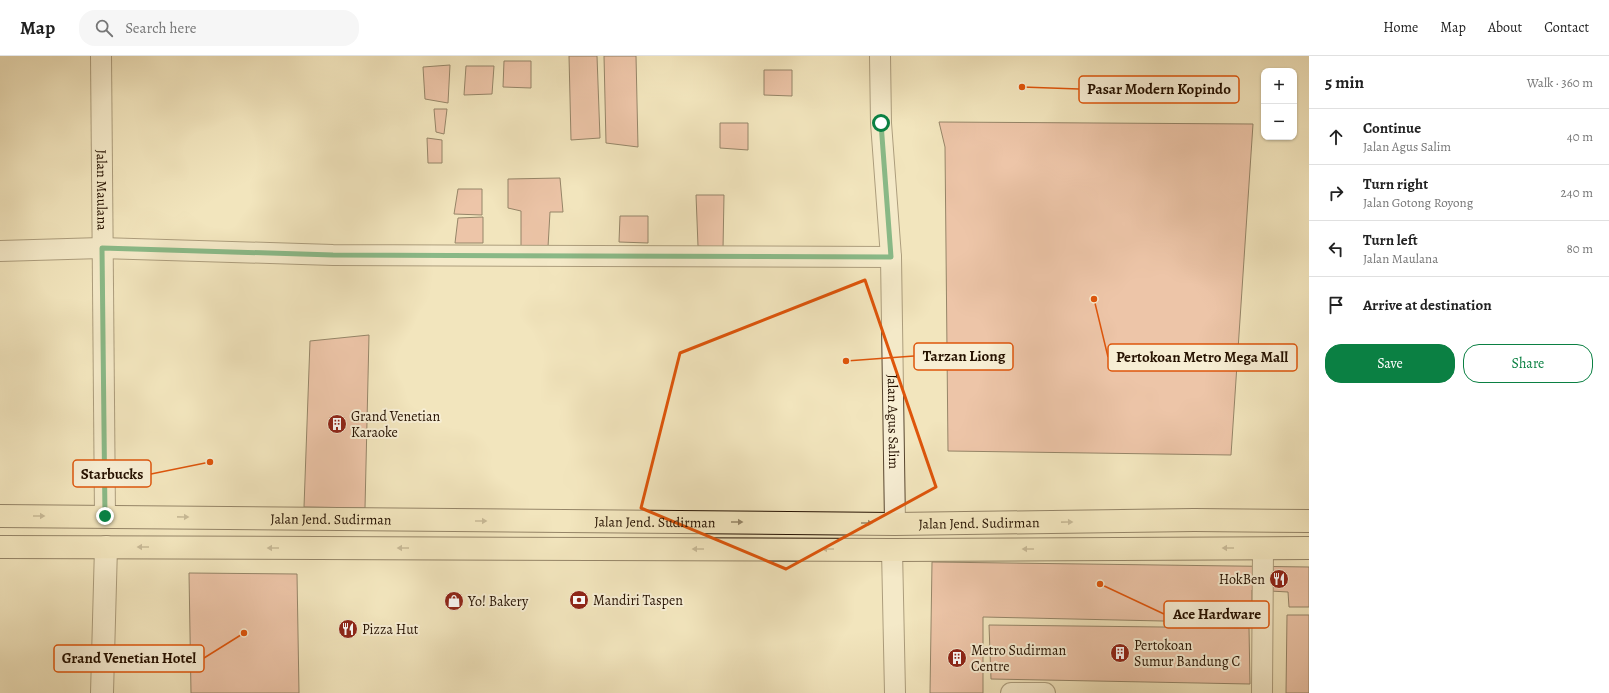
<!DOCTYPE html>
<meta charset="utf-8">
<style>
:root{--surface:#fff;--page:#f6f6f6;--text:#222;--muted:#767676;--line:#e0e0e0;--accent:#0b8043}
body{margin:0;font-family:Alegreya,serif;background:var(--page);color:var(--text)}
.controls{position:absolute;right:12px;top:12px;display:grid;overflow:hidden;border-radius:8px;box-shadow:0 1px 3px #0004}
.controls button{width:36px;height:36px;display:grid;place-items:center;padding:0;border:0;border-bottom:1px solid var(--line);background:var(--surface);color:var(--text);font:20px sans-serif}
.stop{position:absolute;width:12px;height:12px;margin:-9px;border:3px solid #0b8043;border-radius:50%;background:#fff}
.stop.end{background:#0b8043;border-color:#fff;box-shadow:0 1px 4px #0008}
.list{margin:0;padding:0;list-style:none}
h2{display:flex;justify-content:space-between;align-items:center;height:52px;margin:0;padding:0 16px;font-size:17px}
h2 small{font-size:13px;font-weight:400;color:var(--muted)}
.list li{display:grid;grid-template-columns:26px 1fr auto;gap:12px;align-items:center;box-sizing:border-box;height:56px;padding:0 16px;border-top:1px solid var(--line)}
.list b{display:block;font-size:15px;white-space:nowrap}
.list p{margin:0;font-size:13px;white-space:nowrap;color:var(--muted)}
.list em{font-size:13px;font-style:normal;color:var(--muted)}
.actions{display:flex;gap:8px;padding:12px 16px}
.actions a{flex:1;padding:9px 0;border:1px solid var(--accent);border-radius:16px;text-align:center;font-size:14px;color:var(--accent)}
.actions .main{background:var(--accent);color:#fff}
.icon{flex:none;width:22px;height:22px;fill:none;stroke:currentColor;stroke-width:2;stroke-linecap:round;stroke-linejoin:round}
.map{position:relative;flex:none;width:1309px;height:637px;overflow:hidden}
header{display:flex;align-items:center;gap:24px;box-sizing:border-box;height:56px;padding:0 20px;background:var(--surface);border-bottom:1px solid var(--line)}
header strong{font-size:19px}
nav{display:flex;gap:22px;margin-inline-start:auto;font-size:14px}
.search{width:280px;height:36px;background:var(--page);display:flex;align-items:center;gap:10px;box-sizing:border-box;padding:0 14px;border-radius:16px;color:var(--muted);font-size:15px}
main{display:flex}
aside{flex:1;background:var(--surface)}
.map>svg:first-child{display:block}
.building{fill:#e69d8f;stroke:#251100}
.lines{fill:none;stroke-linecap:round;stroke-linejoin:round}
.minor-casing{stroke:#58462f;stroke-width:22}
.tertiary-casing{stroke:#58462f;stroke-width:24}
.trunk-casing{stroke:#251100;stroke-width:24}
.minor{stroke:#f7eed4;stroke-width:20}
.tertiary{stroke:#f7eed4;stroke-width:22}
.trunk{stroke:#f2e5bd;stroke-width:22}
.oneway{fill:#968668}
.route{stroke:#0b8043;stroke-width:5}
.marked{fill:none;stroke:#de550b;stroke-width:3;stroke-linejoin:round}
.labels{text-anchor:middle;stroke-width:4;stroke-linejoin:round;paint-order:stroke}
.street-label{font-size:14px;fill:#251100;stroke:#f7eed4}
.poi-label{font-size:14px;fill:#251100;stroke:#f7eed4;text-anchor:start}
.leader{fill:none;stroke:#de550b;stroke-width:1.5}
.callout-dot{fill:#de550b;stroke:#f7eed4;stroke-width:1.5}
.callout{fill:#f7eed4;stroke:#de550b;stroke-width:1.5}
.callout-label{font-size:15px;text-anchor:middle;font-weight:bold;fill:#251100}
</style>
<header>
<strong>Map</strong>
<div class="search"><svg class="icon" aria-label="search" viewBox="0 0 24 24"><circle cx="10" cy="10" r="6"/><path d="M15 15l6 6"/></svg>Search here</div>
<nav><a>Home</a><a>Map</a><a>About</a><a>Contact</a></nav>
</header>
<main>
<div class="map">
<svg width="1309" height="637" viewBox="0 0 1309 637">
<rect width="100%" height="100%" fill="#f2e5bd"/>
<filter id="stains"><feTurbulence type="fractalNoise" baseFrequency=".005" numOctaves="4"/><feColorMatrix values="0 0 0 0 .2 0 0 0 0 .09 0 0 0 0 .02 0 0 0 .5 -.17"/></filter>
<radialGradient id="worn" r=".72"><stop offset=".6" stop-color="#630" stop-opacity="0"/><stop offset="1" stop-color="#630" stop-opacity=".3"/></radialGradient>
<path class="building" d="M569,0h28l3,82 -29,2z
M604,0h32l2,91 -32,-4z
M504,5h27v27l-28,-1z
M450,9l-2,38 -23,-4 -2,-32z
M466,10h28l-2,28 -28,1z
M764,14h28v26l-28,-1z
M434,53h13l-3,25 -8,-2z
M939,66l314,2 -22,331 -283,-4 -3,-304z
M720,67h28v27l-28,-2z
M427,82l15,2v23h-14z
M560,122l3,34h-13l-2,35 -27,2v-38l-13,-3v-29z
M458,133h24v26l-28,-1z
M696,139h28l-1,54 -25,-3z
M620,160h28v27l-29,-1z
M483,161v26h-28l3,-25z
M369,279l-4,173 -61,-1 6,-166z
M932,506l377,5v40h-20l-1,-15 -36,-2v33l-269,-6v76h-53z
M189,517l108,1 2,119h-108z
M1287,559h22v78h-23z
M989,569l260,3 1,56 -259,-5z"/>
<g class="lines">
<defs>
<g id="minor">
<path id="s1" d="M101,0l4,460"/>
<path id="s2" d="M880,0l1,67 10,134 4,267"/>
<path d="M0,195l101,-3 232,7 558,2"/>
<path d="M892,494l3,143"/>
<path d="M1011,637h34"/>
<path d="M1262,637l1,-145"/>
</g>
<path id="tertiary" d="M102,637l4,-146"/>
<g id="trunk">
<path id="s3" d="M0,460l895,8 299,-4 115,1"/>
<path d="M0,491l892,3 417,-2"/>
</g>
</defs>
<use href="#minor" class="minor-casing"/>
<use href="#tertiary" class="tertiary-casing"/>
<use href="#trunk" class="trunk-casing"/>
<use href="#minor" class="minor"/>
<use href="#tertiary" class="tertiary"/>
<use href="#trunk" class="trunk"/>
</g>
<defs><path id="oneway-solid" d="M-6-.8H1V-3.2L6.5 0L1 3.2V.8H-6Z"/></defs>
<g class="oneway">
<use href="#oneway-solid" transform="translate(39 460)"/>
<use href="#oneway-solid" transform="translate(183 461) rotate(1)"/>
<use href="#oneway-solid" transform="translate(481 465)"/>
<use href="#oneway-solid" transform="translate(737 466)"/>
<use href="#oneway-solid" transform="translate(1067 466) rotate(-1)"/>
<use href="#oneway-solid" transform="translate(867 467)"/>
<use href="#oneway-solid" transform="translate(143 491) rotate(-180)"/>
<use href="#oneway-solid" transform="translate(273 492) rotate(-180)"/>
<use href="#oneway-solid" transform="translate(403 492) rotate(-180)"/>
<use href="#oneway-solid" transform="translate(1228 492) rotate(180)"/>
<use href="#oneway-solid" transform="translate(698 493) rotate(-180)"/>
<use href="#oneway-solid" transform="translate(828 493) rotate(-180)"/>
<use href="#oneway-solid" transform="translate(1028 493) rotate(180)"/>
</g>
<g class="lines">
<path class="route" d="M105,460l-3,-268 231,7 558,2 -10,-134"/>
</g>
<path d="M0 0H1309V637H0ZM865,224l71,207 -150,82 -145,-61 39,-155z" fill="#f2e5bd" fill-opacity=".55" fill-rule="evenodd"/>
<path class="marked" d="M865,224l71,207 -150,82 -145,-61 39,-155z"/>
<defs>
<symbol id="building-disc" viewBox="-11 -11 22 22"><circle r="9.5" fill="#8f2418" stroke="#f7eed4"/><path d="M-4-6H4V6H1V3H-1V6H-4ZM-2.5-4.3h1.7v1.8h-1.7ZM.8-4.3h1.7v1.8H.8ZM-2.5-1h1.7V.8h-1.7ZM.8-1h1.7V.8H.8Z" fill="#fff"/></symbol>
<symbol id="restaurant-disc" viewBox="-11 -11 22 22"><circle r="9.5" fill="#8f2418" stroke="#f7eed4"/><path d="M-5-6h1v4h1v-4h1v4h1v-4h1v5L-1.5 .5V6h-2V.5L-5-1ZM5-6V6H3V1.5H1.5Q1.5-4 5-6Z" fill="#fff"/></symbol>
<symbol id="bank-disc" viewBox="-11 -11 22 22"><circle r="9.5" fill="#8f2418" stroke="#f7eed4"/><path d="M-6-4H6V4H-6ZM0-2.3a2.3 2.3 0 1 0 0 4.6a2.3 2.3 0 1 0 0-4.6Z" fill="#fff"/></symbol>
<symbol id="shop-disc" viewBox="-11 -11 22 22"><circle r="9.5" fill="#8f2418" stroke="#f7eed4"/><path d="M-5-2.5h2.3a2.7 3.5 0 0 1 5.4 0H5L5.5 6h-11ZM-1.5-2.5h3a1.5 2.3 0 0 0-3 0Z" fill="#fff"/></symbol>
</defs>
<g fill-rule="evenodd">
<use href="#building-disc" x="326" y="357" width="22" height="22"/>
<use href="#restaurant-disc" x="1268" y="512" width="22" height="22"/>
<use href="#bank-disc" x="568" y="533" width="22" height="22"/>
<use href="#shop-disc" x="443" y="534" width="22" height="22"/>
<use href="#restaurant-disc" x="337" y="562" width="22" height="22"/>
<use href="#building-disc" x="1109" y="586" width="22" height="22"/>
<use href="#building-disc" x="946" y="591" width="22" height="22"/>
</g>
<g class="labels">
<g class="street-label">
<text dy="5" stroke="none"><textPath href="#s1" startOffset="134">Jalan Maulana</textPath></text>
<text dy="5" stroke="none"><textPath href="#s2" startOffset="366">Jalan Agus Salim</textPath></text>
<text dy="5" stroke="none"><textPath href="#s3" startOffset="331">Jalan Jend. Sudirman</textPath></text>
<text dy="5" stroke="none"><textPath href="#s3" startOffset="655">Jalan Jend. Sudirman</textPath></text>
<text dy="5" stroke="none"><textPath href="#s3" startOffset="979">Jalan Jend. Sudirman</textPath></text>
</g>
<g class="poi-label">
<text x="351" y="365">Grand Venetian<tspan x="351" dy="16">Karaoke</tspan></text>
<text x="1265" y="528" text-anchor="end">HokBen</text>
<text x="593" y="549">Mandiri Taspen</text>
<text x="468" y="550">Yo! Bakery</text>
<text x="362" y="578">Pizza Hut</text>
<text x="1134" y="594">Pertokoan<tspan x="1134" dy="16">Sumur Bandung C</tspan></text>
<text x="971" y="599">Metro Sudirman<tspan x="971" dy="16">Centre</tspan></text>
</g>
</g>
<path class="leader" d="M1022 31L1079 33M846 305L914 300M1094 243L1108 301M210 406L151 418M1100 528L1164 558M244 577L204 602"/>
<g class="callout-dot">
<circle cx="1022" cy="31" r="4"/>
<circle cx="846" cy="305" r="4"/>
<circle cx="1094" cy="243" r="4"/>
<circle cx="210" cy="406" r="4"/>
<circle cx="1100" cy="528" r="4"/>
<circle cx="244" cy="577" r="4"/>
</g>
<g class="callout">
<rect x="1079" y="20" width="160" height="27" rx="4"/>
<rect x="914" y="287" width="99" height="27" rx="4"/>
<rect x="1108" y="288" width="189" height="27" rx="4"/>
<rect x="73" y="404" width="78" height="27" rx="4"/>
<rect x="1164" y="545" width="105" height="27" rx="4"/>
<rect x="54" y="589" width="150" height="27" rx="4"/>
</g>
<g class="callout-label">
<text x="1159" y="38">Pasar Modern Kopindo</text>
<text x="964" y="305">Tarzan Liong</text>
<text x="1202" y="306">Pertokoan Metro Mega Mall</text>
<text x="112" y="423">Starbucks</text>
<text x="1217" y="563">Ace Hardware</text>
<text x="129" y="607">Grand Venetian Hotel</text>
</g>
<rect width="100%" height="100%" filter="url(#stains)"/>
<rect width="100%" height="100%" fill="url(#worn)"/>
</svg>
<div class="controls">
<button>+</button>
<button>−</button>
</div>
<div class="stop" style="left:881px;top:67px"></div>
<div class="stop end" style="left:105px;top:460px"></div>
</div>
<aside>
<h2>5 min<small>Walk · 360 m</small></h2>
<ul class="list">
<li><svg class="icon" aria-label="ahead" viewBox="0 0 24 24"><path d="M12 20V5M6 11l6-6 6 6"/></svg><div><b>Continue</b><p>Jalan Agus Salim</p></div><em>40 m</em></li>
<li><svg class="icon" aria-label="right" viewBox="0 0 24 24"><path d="M7 20v-9h11M14 6l5 5-5 5"/></svg><div><b>Turn right</b><p>Jalan Gotong Royong</p></div><em>240 m</em></li>
<li><svg class="icon" aria-label="left" viewBox="0 0 24 24"><path d="M17 20v-9H6M10 6l-5 5 5 5"/></svg><div><b>Turn left</b><p>Jalan Maulana</p></div><em>80 m</em></li>
<li><svg class="icon" aria-label="arrive" viewBox="0 0 24 24"><path d="M6 21V4h12l-3 4 3 4H6"/></svg><div><b>Arrive at destination</b></div></li>
</ul>
<div class="actions"><a class="main">Save</a><a>Share</a></div>
</aside>
</main>
